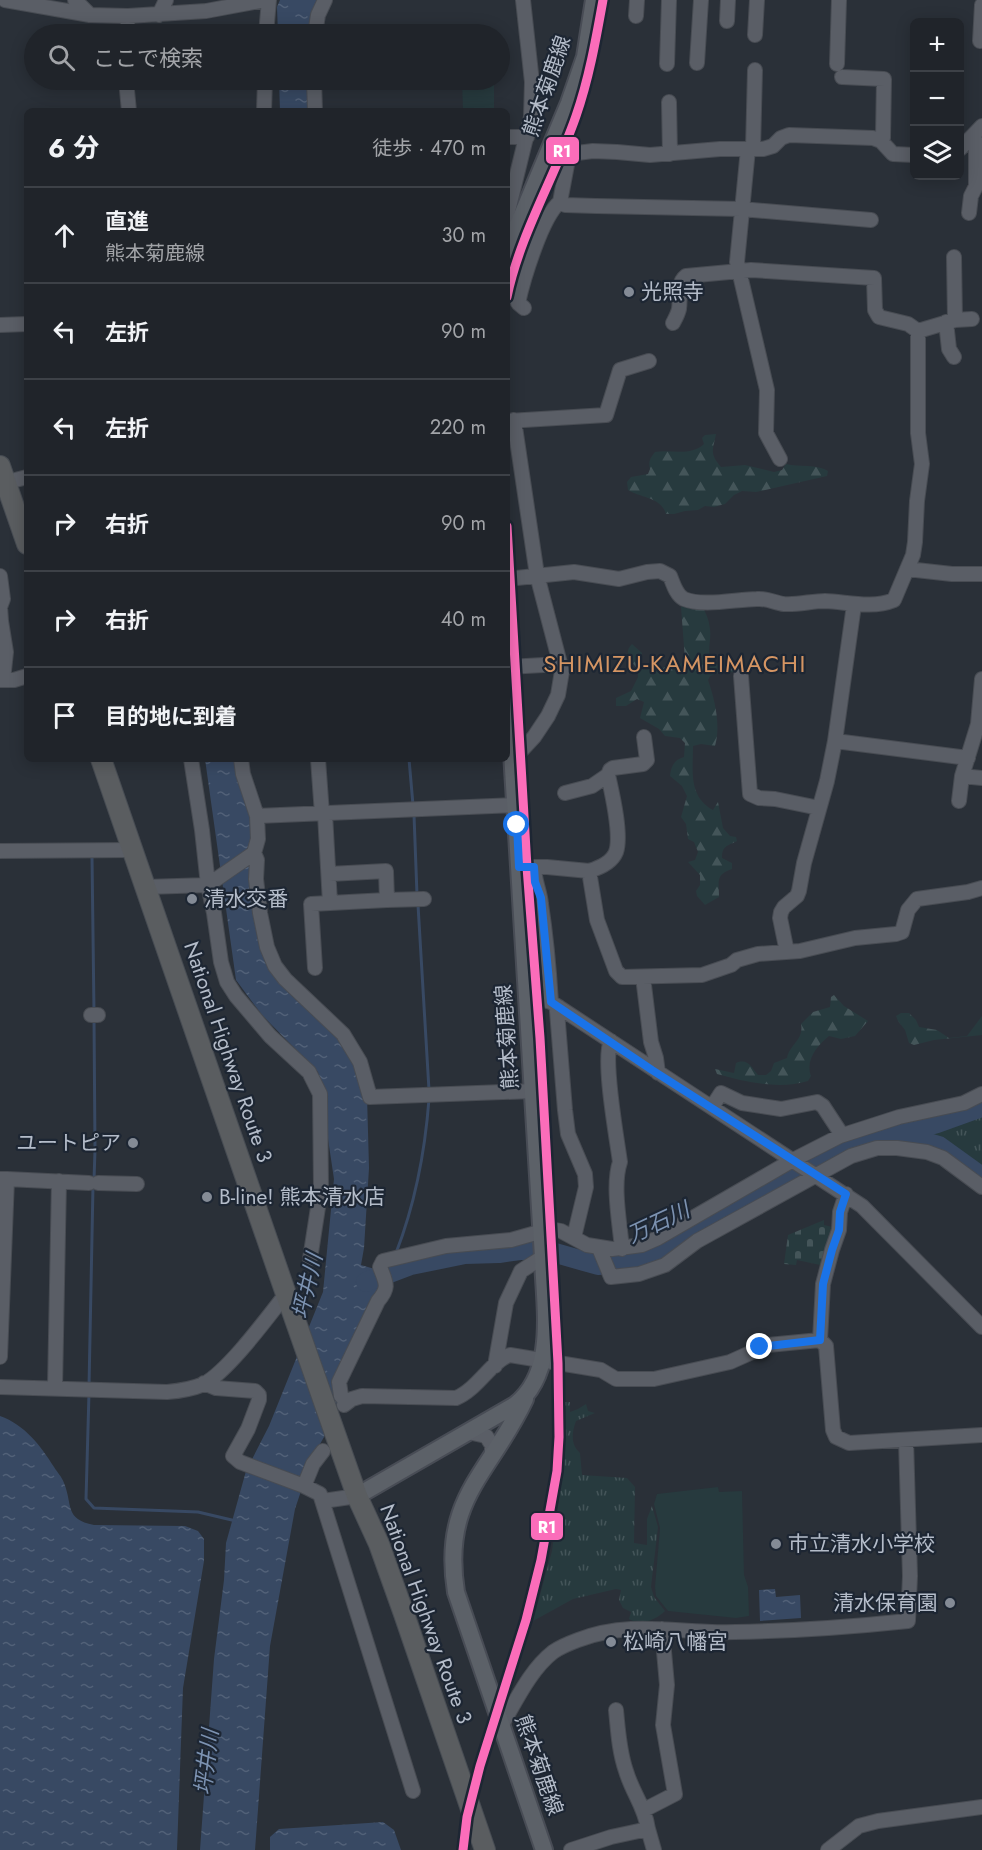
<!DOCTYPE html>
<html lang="ja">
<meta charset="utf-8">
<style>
:root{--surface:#20242a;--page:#2d3036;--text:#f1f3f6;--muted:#a2a4a8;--line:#3d4147}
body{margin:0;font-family:Jost,"Noto Sans JP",sans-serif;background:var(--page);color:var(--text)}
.controls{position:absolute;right:18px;top:18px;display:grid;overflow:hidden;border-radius:9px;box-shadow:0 3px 15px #0003}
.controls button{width:54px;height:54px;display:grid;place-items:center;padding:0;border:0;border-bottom:2px solid var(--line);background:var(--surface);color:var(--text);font:30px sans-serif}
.stop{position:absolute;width:18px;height:18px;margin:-14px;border:4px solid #1a73e8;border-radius:50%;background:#fff}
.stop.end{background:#1a73e8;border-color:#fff;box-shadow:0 2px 6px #0008}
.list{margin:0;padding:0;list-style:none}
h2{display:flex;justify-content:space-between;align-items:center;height:78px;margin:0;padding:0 24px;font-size:26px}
h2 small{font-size:20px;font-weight:400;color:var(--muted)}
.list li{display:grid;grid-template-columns:39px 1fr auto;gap:18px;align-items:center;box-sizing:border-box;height:96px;padding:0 24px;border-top:2px solid var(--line)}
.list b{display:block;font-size:22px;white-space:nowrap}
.list p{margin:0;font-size:20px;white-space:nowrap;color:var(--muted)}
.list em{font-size:20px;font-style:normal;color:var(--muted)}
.icon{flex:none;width:33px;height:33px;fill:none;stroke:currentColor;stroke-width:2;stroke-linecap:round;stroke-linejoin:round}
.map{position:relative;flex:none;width:982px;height:1850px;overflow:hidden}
.search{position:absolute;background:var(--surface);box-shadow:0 3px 15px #0003;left:24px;top:24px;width:486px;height:66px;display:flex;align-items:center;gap:15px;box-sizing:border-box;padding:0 21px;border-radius:33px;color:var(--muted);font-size:22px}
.panel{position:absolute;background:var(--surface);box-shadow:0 3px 15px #0003;left:24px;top:108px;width:486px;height:654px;border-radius:9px}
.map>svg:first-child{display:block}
.grass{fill:url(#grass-tufts)}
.forest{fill:url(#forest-firs)}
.cemetery{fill:url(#cemetery-stones)}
.pitch{fill:#273a3e}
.water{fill:url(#water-ripples)}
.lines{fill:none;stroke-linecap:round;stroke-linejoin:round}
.stream{stroke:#384963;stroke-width:3}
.river{stroke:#384963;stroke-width:20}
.minor-casing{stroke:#484c53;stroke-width:16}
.major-casing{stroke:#484c55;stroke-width:20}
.highway-casing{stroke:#474c53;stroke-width:22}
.minor{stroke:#5a5e66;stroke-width:14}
.major{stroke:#5c6168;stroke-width:16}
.highway{stroke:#5a5d60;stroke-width:20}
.rail-1-casing{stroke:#1d2633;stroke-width:14}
.rail-1{stroke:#fb6dba;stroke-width:9}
.route{stroke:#1a73e8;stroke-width:8}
.poi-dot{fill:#848b96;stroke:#1d2633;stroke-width:2}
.labels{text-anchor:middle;stroke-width:4.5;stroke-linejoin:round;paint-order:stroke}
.street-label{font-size:21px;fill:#b4bcc9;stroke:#1d2633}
.poi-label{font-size:21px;fill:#b4bcc9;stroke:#1d2633;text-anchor:start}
.water-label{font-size:22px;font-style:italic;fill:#7c92b1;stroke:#1d2633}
.quarter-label{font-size:24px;letter-spacing:1.5px;fill:#d59563;stroke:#1d2633}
.line-badge{stroke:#1d2633;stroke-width:2}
.badge-label{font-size:16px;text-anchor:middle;font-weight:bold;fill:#fff}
</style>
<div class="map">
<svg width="982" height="1850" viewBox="0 0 982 1850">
<defs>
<pattern id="grass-tufts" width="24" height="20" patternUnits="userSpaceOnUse" patternTransform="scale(1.5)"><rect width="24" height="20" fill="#273a3e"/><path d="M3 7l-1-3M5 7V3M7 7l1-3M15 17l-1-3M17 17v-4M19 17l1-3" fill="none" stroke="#445559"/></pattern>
<pattern id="forest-firs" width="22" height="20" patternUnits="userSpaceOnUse" patternTransform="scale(1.5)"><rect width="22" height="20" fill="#273a3e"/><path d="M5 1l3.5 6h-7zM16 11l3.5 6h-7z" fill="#445559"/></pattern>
<pattern id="cemetery-stones" width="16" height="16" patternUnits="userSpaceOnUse" patternTransform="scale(1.5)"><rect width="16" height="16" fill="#273a3e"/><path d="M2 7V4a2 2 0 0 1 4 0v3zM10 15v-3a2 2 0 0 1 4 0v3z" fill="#445559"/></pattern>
<pattern id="water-ripples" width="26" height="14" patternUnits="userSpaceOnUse" patternTransform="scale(1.5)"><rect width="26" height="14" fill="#384963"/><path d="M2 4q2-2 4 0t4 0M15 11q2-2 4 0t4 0" fill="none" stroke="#526178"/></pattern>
</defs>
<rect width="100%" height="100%" fill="#2a3038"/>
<path class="grass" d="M982,1114v57l-40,-29 -25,-8 -1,-2 49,-12z
M562,1402h8v10l8,-3 8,-5 2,7 7,2 -19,8c-4,11 -6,23 4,32l2,22 45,3 8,9 -1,56 13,2v-26l5,-13 6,21 -7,60 3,10 11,14c-9,9 -24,15 -36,8l2,-7 -8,-4 -4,-8 2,-10 -5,-1 -43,10 -40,22 19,-70 10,-74z"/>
<path class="forest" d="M716,434c-3,16 -7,19 5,33l24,-2 29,7 8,-2 4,-6c13,3 31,0 42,7l-1,5 -71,16 -14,-1 -8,4 -9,9 -11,3 -9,-1 -7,4 -13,1 -11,3h-8c-5,-17 -25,-16 -38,-24l-1,-8 4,-5 17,-3 2,-5c-2,-7 0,-11 5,-17 16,-3 35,5 49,-8l-2,-6 3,-3z
M689,604l13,2c4,7 7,14 8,23 2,17 -8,29 12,38l8,-8 8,6 -4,7 -16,1 -8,3 -2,4c7,20 13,46 7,66l-14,-2 -8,2c0,25 -5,50 20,64l5,-8 5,26 7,8 6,1 1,4c-10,5 -15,5 -15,17l10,5v6c-17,6 -13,12 -13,28l-14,8 -8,-9 -1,-5 4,-6v-10l-12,-13 7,-2 3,-8 -4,-10 -6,-3 -2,-15 -5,-7 6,-21 -5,-10 -12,-10c1,-10 4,-16 14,-19l1,-14 -5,-5 -15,-2 -6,-7 -19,-11 4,-16 -7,-3 -11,7h-10v-8l15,-7 7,-14v-7c-6,-9 -16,-16 -6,-26l10,9v14c13,3 22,-2 34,1l9,-8 -4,-53z
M834,995l10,11 24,15 -13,15 -14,3 -12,-3c-12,10 -24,24 -18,40l-3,5c-29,9 -62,1 -91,-7l-2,-5 19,4 2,-10c12,-5 15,4 22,12h8l5,-4 3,-8 13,-5c3,-14 17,-18 14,-34l12,-12 17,-5 1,-10z
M901,1013h8l7,7 3,7 18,3 12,8 18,-2 15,-20v19l-48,5 -20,5 -5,-2 -4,-13 -7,-9 -2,-5z"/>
<path class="cemetery" d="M824,1220v5l13,3 -12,38 -28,-6 -1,5 -12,-1 4,-29z"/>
<path class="pitch" d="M462,80h32v31h-31z
M718,1487l1,5 23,-1 2,84 4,12 1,29 -13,2 -68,-7 -12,-15 -1,-9 5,-59 -6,-24 3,-10z"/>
<path class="water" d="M280,0h40l-9,34h-33l-1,-27z
M279,80h31l1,31h-31z
M205,759h31l13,40 14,149 74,85 20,32 10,31 2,72 -5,80 -3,17 17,5 4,20 -58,147 -12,21 -17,51 -25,137 -15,204h-55l14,-191 10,-79 2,-37 20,-72 23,-45 54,-134 11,-113 -16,-107 -56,-57 -26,-35z
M0,1416c25,9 40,29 54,51 3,5 8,10 10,16 9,22 0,36 30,42l91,1 13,5 6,8v22l-21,127 -6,162h-177z
M775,1589l1,8 24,-2 1,23 -41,3 -1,-31z
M383,1822l11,8 7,20h-131v-13l9,-8z"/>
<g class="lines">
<path class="stream" d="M409,759l4,46
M414,815l3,80
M89,856l3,1 2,155
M418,905l11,185
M94,1180l1,-30 -1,-132
M396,1253c19,-49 29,-101 33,-154
M391,1271l2,-9
M89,1387l4,-201
M89,1393l-3,106 8,9 104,4 38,9"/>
<path class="river" d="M898,1134l41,12 43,31
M366,1282l45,-17 54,-11 34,-1 21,-3h25l53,15 29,-2 21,-7 41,-19 151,-87 97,-27 45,-16"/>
<defs>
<path id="minor" d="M5,0l85,15 38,1 78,-5 59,-11
M75,0l15,15
M159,15l7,-15
M636,16l1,-16
M727,21l1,-21
M127,34l1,-18
M266,34l3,-34
M315,34l3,-19 7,-15
M755,35l2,-35
M980,41l2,-36
M697,63l4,-63
M667,64l2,-64
M837,64l2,-64
M842,77l42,2 -1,59 -2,3
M126,80l3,31
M314,80l1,31
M669,102l1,52
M264,111l1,-31
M507,137h20
M748,149l-11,113 30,128 -1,43 14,26
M753,149l2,-79
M960,149l22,-23
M549,152l20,2 24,-3 24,1 33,3 70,-6h43l10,-3 8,-8 8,-3 84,3 8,3 12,13 21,1
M560,202l5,3 31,1 145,3 130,11
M969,213l2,-17 5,-10v-44l-3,-6
M511,242l-4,-16v-11l24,-98 1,-35 -9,-82
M954,257l1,63 17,-1
M524,308l-6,-5c5,-23 24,-87 42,-101l9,-48
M946,322l3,27 5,8
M0,325l27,-1
M918,331l37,-11
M507,421l99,-6 14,-45 29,-9
M0,484l27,-7
M907,569l45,5h30
M0,576l3,23 -3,8 1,14 5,31 -3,28
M507,579l67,-7 45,7 28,-7 13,-1 10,5c3,7 6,19 14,23 19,8 53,0 73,0 10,-1 18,4 27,5 14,1 28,-3 41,-3 23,1 47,8 69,-1l19,-45 2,-13 2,-41 5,-37 -4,-31v-102l-10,-7 -29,-7 -4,-7 -1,-32 -123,-8 -65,6c-10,8 -5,22 -7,33 -1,5 -4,10 -6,14
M507,667l54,-3
M741,676l9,118 9,4 16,1 44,9
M982,679l-4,45 -16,52 20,2
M0,680h14l13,-4
M835,741l133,17
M512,754l8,-2 14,-15 14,-21 10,-21 4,-24 -25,-96 -23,-155
M191,759l11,71 6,55 6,28 7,49 6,20 9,14 34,40 39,36 11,22 1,94 -11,71
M241,759l2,15 14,42 1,23 -4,14 3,7 -1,19 4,34 7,34 8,19 10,13 58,55 17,28 10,35 163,-6
M318,759l4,55
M608,775l2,-5 3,-2 30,-4 4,-4 -3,-23
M565,793l27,-7 16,-11c4,18 14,60 8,77 -4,10 -17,16 -27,19
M959,801l3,-25
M325,814l5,89 57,-3
M257,816l259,-11
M0,851l132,-1
M519,867h28l42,4 8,49 19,51 6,6 80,-2 29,-10 6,-5 21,-6 42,-3 55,-13 41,-4 6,-2 6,-22 9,-11 51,-7 14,-4
M534,867c0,13 6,24 7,37 5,32 8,65 10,98
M329,874l57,-3 1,29 37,-1
M146,887l62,-2 46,-32
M787,952l-7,-34 1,-6 3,-5 13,-11 2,-5 5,-28 23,-82 8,-40 19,-136
M315,968l-4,-64 19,-1
M643,977l8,65 5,16 2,15
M526,995l25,7 311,204 120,121
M559,1007l-2,4 8,99 3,24 17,40 1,13 -12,50
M91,1015h7
M611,1041c-9,17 6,98 9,121 -8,23 0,62 2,87
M712,1107l9,-14 21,10 39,6 36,-7 6,4 19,29
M0,1179h7l-7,178
M7,1179l82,4
M98,1183l39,1
M846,1194l-6,18 -1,18 -7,20 -9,34 -3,56 6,6 7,84 3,7 13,6 133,-8
M599,1248l12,29 28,-3 26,-9 32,-24 154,-85 26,-8h20l30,4 16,6 39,29
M495,1366l11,-63 15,-32 22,-14
M204,1383l12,5 39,3 4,4v5l-11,29 -15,27 7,6 64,24 16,8 93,297
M0,1387l167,5c13,-1 25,-3 37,-8 25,-14 63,-66 82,-90
M55,1388l4,-207
M348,1402l-7,-6 -2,-14 39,-81c12,-14 8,-18 2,-34l3,-6 63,-15 65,-6 39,-11 11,2 26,14 25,4 30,-4 16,-7 135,-78 47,-24 59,-19 65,-14 18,-9
M344,1405l8,-6 10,-3 94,2c22,-9 37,-39 54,-43l91,15 15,9h38l76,-17 38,-17 52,-5
M468,1432l18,4 6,9v8
M304,1486l9,-22 10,-13
M323,1501l34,-5
M616,1710c2,20 3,41 10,61 6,21 19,36 22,58
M501,1726c15,-25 29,-56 52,-74 7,-5 17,-9 25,-12 54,-21 102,-6 157,-8 58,-1 116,-5 173,-11l2,-45 -4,-136
M644,1810l31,-16 -12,-69 4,-40 -5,-56
M571,1850l40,-13 37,-8 6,21
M828,1850l31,-24 19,-5 104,-14"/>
<path id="major" d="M507,251l62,-148 16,-46 9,-57
M525,1399c-35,75 -84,99 -69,193l88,258
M357,1496l158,-91c43,-33 29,-101 28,-148l-36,-586"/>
<path id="highway" d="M0,466l27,78
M101,759l185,535 71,202 22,48 25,70 81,236"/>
</defs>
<use href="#minor" class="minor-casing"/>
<use href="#major" class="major-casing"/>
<use href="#highway" class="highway-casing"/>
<use href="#minor" class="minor"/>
<use href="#major" class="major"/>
<use href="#highway" class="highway"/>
<defs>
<path id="rail-1" d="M507,297c13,-63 48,-120 69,-181 13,-37 20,-77 27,-116
M463,1850l4,-33 13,-51 46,-146 15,-60 16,-89 2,-34 -1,-74 -18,-325 -13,-171 -20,-341"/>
</defs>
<use href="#rail-1" class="rail-1-casing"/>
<use href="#rail-1" class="rail-1"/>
</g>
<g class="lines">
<path class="route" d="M517,825l2,42h15l1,15 6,16 10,104 101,68 194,124 -6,18 -1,18 -7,20 -9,34 -3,56 -60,7"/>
</g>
<g class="poi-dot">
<circle cx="629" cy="292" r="6"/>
<circle cx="192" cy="899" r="6"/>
<circle cx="133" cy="1143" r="6"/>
<circle cx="207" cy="1197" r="6"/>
<circle cx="776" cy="1544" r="6"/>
<circle cx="950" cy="1603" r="6"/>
<circle cx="611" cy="1642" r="6"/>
</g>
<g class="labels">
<g class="street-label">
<text transform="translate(547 86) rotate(-71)" y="7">熊本菊鹿線</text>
<text transform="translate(507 1037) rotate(-94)" y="7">熊本菊鹿線</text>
<text transform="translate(228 1052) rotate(71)" y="7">National Highway Route 3</text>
<text transform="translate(426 1614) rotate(70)" y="7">National Highway Route 3</text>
<text transform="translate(539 1765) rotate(71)" y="7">熊本菊鹿線</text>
</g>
<g class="poi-label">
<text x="641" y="299">光照寺</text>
<text x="204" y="906">清水交番</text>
<text x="121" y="1150" text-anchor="end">ユートピア</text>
<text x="219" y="1204">B-line! 熊本清水店</text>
<text x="788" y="1551">市立清水小学校</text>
<text x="938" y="1610" text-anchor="end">清水保育園</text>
<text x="623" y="1649">松崎八幡宮</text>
</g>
<g class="water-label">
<text transform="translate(658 1222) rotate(-25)" y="8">万石川</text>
<text transform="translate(307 1286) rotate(-77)" y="8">坪井川</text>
<text transform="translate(206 1762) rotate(-83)" y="8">坪井川</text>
</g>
<g class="quarter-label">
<text x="675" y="672">SHIMIZU-KAMEIMACHI</text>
</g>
</g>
<g class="line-badge">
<rect x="545" y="136" width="35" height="29" rx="6" fill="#fb6dba"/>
<rect x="530" y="1512" width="34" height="29" rx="6" fill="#fb6dba"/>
</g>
<g class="badge-label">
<text x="562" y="157">R1</text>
<text x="547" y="1533">R1</text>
</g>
</svg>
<div class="controls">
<button>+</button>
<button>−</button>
<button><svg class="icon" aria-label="layers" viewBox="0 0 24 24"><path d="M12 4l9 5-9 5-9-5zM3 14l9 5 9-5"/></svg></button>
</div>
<div class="stop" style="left:517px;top:825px"></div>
<div class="stop end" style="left:760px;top:1347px"></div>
<div class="search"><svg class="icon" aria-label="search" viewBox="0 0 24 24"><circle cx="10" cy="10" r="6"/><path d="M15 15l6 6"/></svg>ここで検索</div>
<section class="panel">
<h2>6 分<small>徒歩 · 470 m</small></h2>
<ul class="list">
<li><svg class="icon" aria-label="ahead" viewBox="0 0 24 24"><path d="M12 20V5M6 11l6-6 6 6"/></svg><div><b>直進</b><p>熊本菊鹿線</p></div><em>30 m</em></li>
<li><svg class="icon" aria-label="left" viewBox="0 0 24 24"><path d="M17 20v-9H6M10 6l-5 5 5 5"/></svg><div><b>左折</b></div><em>90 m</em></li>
<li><svg class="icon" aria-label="left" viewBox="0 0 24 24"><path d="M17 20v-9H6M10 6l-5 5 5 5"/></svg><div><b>左折</b></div><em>220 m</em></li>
<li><svg class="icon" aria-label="right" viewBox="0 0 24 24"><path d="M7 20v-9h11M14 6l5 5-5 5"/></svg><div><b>右折</b></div><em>90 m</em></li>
<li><svg class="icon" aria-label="right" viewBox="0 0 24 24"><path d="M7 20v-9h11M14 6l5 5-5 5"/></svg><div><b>右折</b></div><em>40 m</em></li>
<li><svg class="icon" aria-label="arrive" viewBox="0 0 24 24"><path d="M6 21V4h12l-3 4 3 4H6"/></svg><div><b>目的地に到着</b></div></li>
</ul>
</section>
</div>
